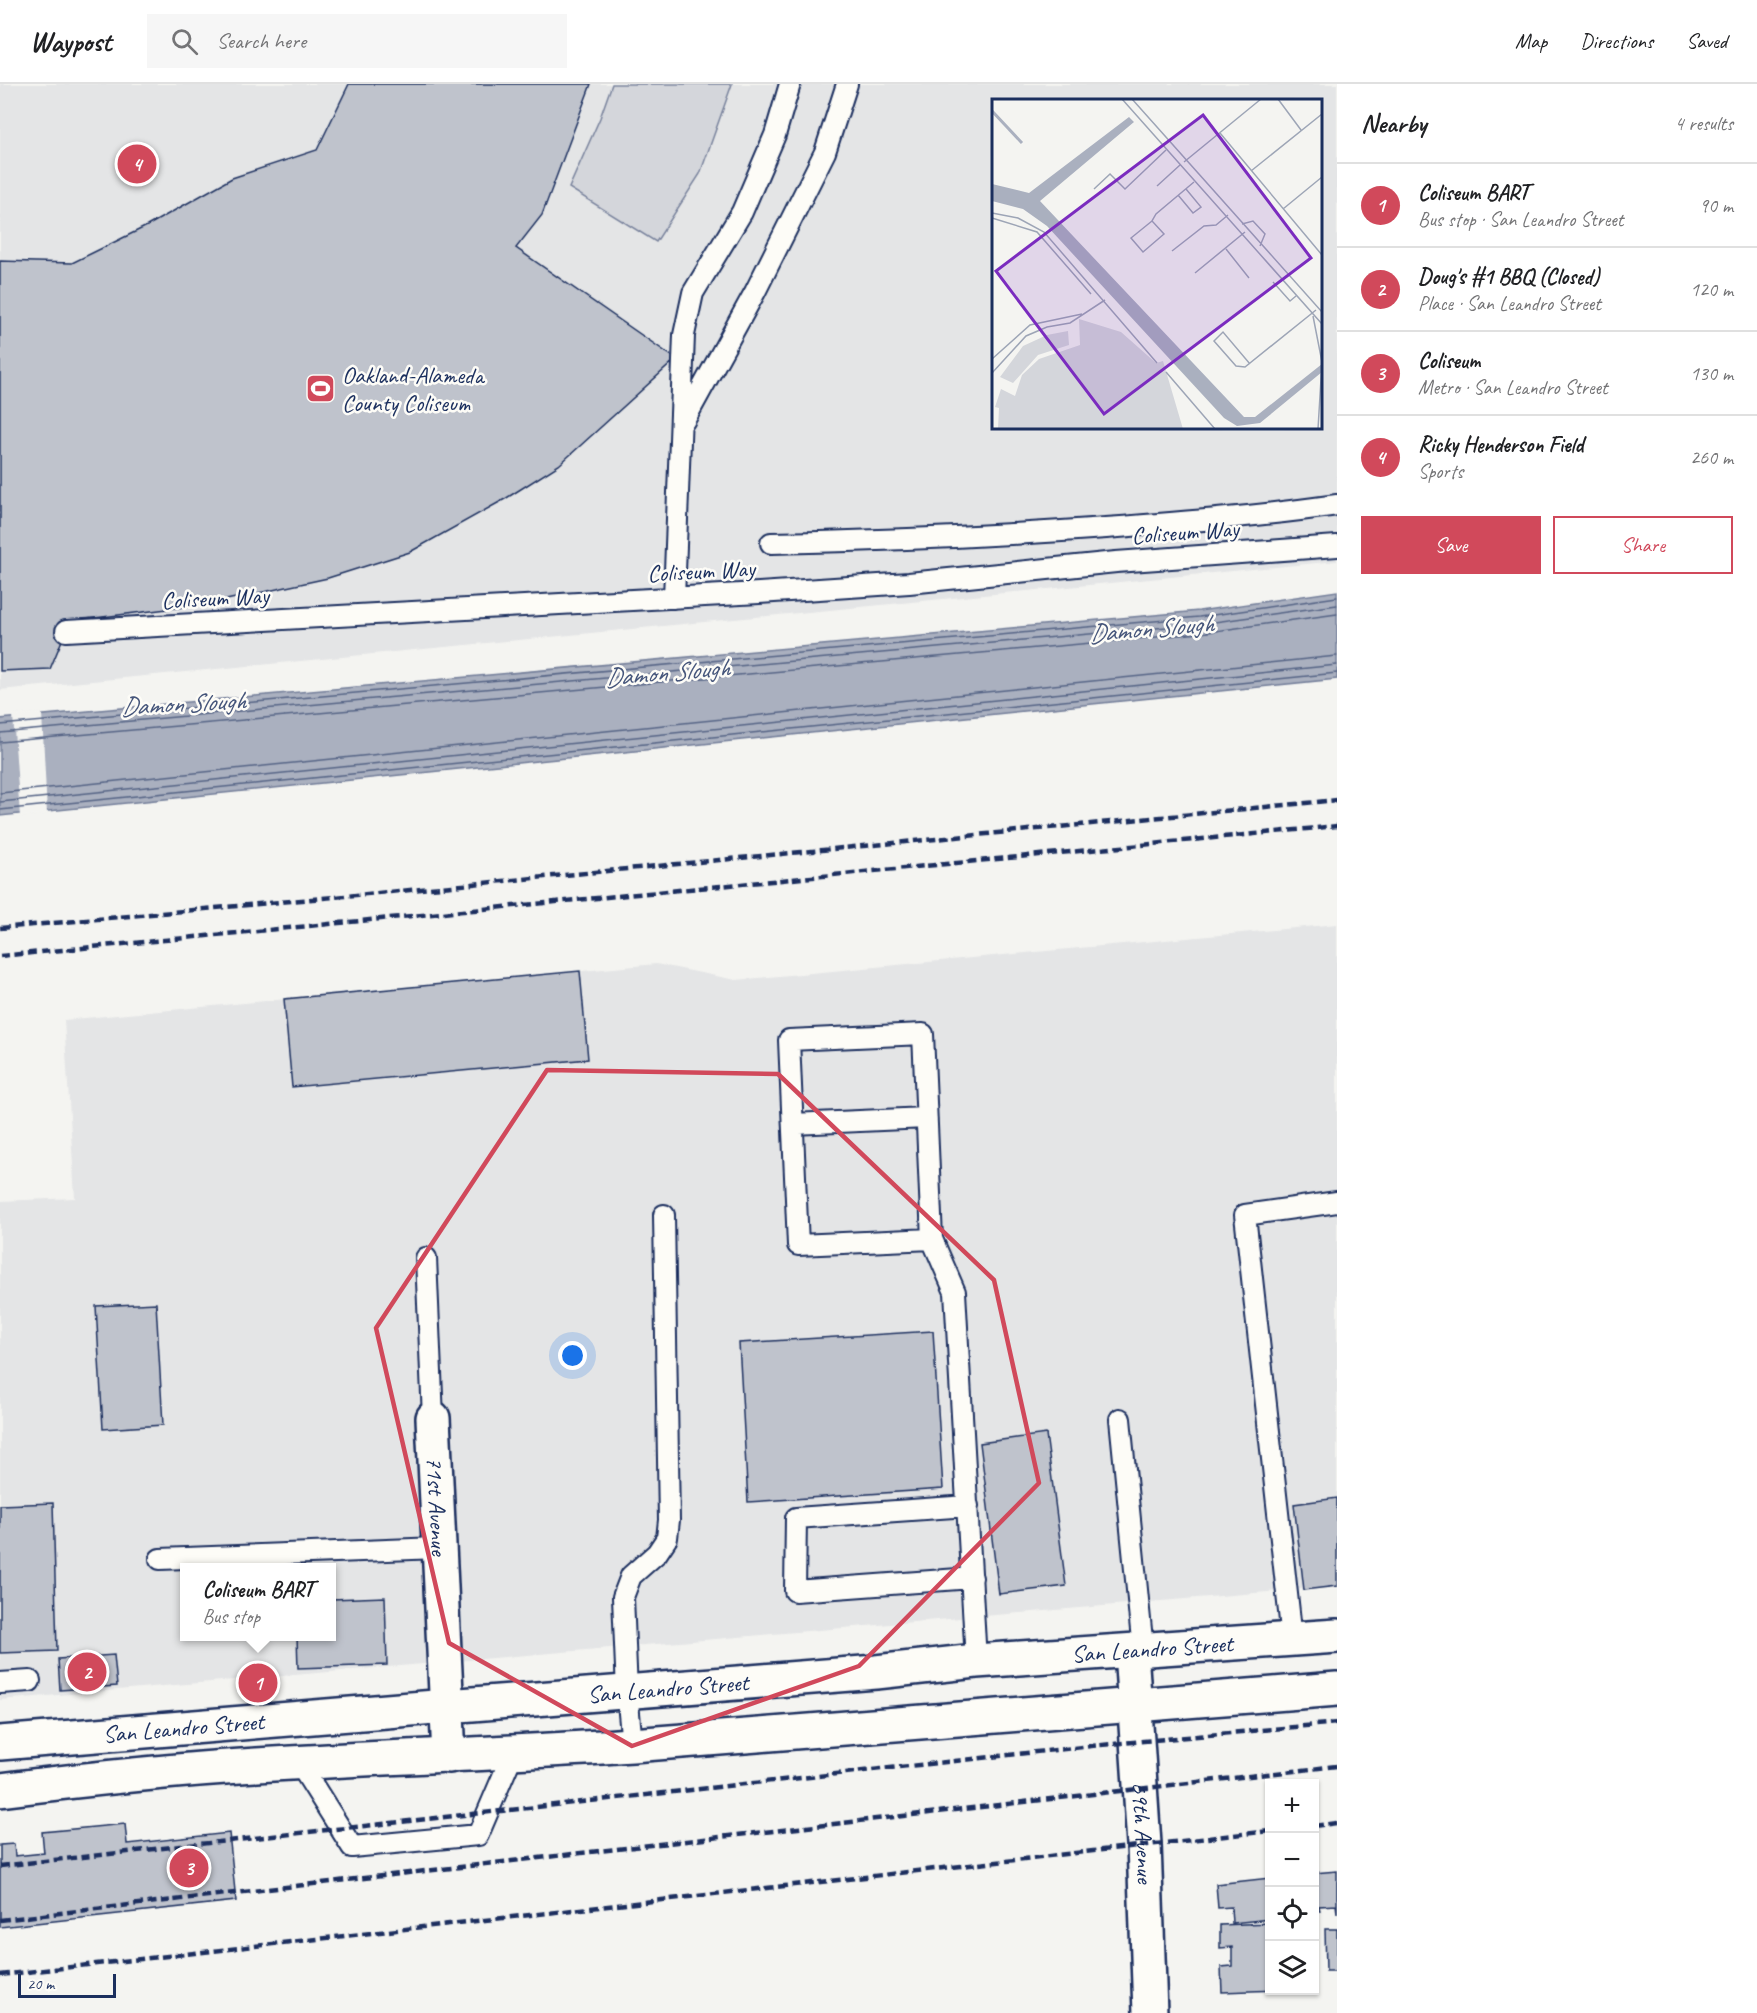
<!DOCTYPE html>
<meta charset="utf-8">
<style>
:root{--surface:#fff;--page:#f6f6f6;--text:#202124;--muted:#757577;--line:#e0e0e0;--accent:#d1495b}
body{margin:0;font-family:Caveat,sans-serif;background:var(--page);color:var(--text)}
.controls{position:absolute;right:18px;bottom:18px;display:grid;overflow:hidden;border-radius:0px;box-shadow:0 2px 4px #0004}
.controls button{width:54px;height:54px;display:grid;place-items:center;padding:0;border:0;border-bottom:2px solid var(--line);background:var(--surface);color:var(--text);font:30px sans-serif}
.scale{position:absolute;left:18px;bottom:15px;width:98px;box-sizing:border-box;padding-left:6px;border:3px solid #1b2f5e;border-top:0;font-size:16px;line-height:21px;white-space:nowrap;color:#1b2f5e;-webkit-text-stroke:4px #fdfcf7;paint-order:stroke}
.you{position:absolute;left:573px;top:1272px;width:21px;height:21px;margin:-15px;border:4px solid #fff;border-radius:50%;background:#1a73e8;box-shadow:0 0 0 9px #1a73e833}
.badge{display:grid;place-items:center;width:39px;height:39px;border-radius:50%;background:var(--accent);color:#fff;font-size:20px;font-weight:700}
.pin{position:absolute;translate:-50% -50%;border:3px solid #fff;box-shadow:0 2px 6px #0006}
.popup{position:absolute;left:180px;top:1479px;width:156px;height:78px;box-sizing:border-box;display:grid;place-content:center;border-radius:0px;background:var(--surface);filter:drop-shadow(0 2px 4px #0005);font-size:20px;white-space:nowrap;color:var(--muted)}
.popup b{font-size:22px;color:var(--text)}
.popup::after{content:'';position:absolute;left:50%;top:100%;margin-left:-12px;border:12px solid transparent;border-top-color:var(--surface)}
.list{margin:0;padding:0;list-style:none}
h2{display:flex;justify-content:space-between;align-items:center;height:78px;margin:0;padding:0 24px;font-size:26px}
h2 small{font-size:20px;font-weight:400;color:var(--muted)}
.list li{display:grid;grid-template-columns:39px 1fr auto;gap:18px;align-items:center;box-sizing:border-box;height:84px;padding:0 24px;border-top:2px solid var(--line)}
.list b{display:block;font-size:22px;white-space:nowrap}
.list p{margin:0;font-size:20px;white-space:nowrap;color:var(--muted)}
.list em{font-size:20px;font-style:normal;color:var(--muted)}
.actions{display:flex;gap:12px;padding:18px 24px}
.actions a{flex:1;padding:14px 0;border:2px solid var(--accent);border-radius:0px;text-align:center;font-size:21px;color:var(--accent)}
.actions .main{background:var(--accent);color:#fff}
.icon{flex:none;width:33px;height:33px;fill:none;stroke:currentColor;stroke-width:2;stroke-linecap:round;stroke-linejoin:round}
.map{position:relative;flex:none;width:1337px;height:1929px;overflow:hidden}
header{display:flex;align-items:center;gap:36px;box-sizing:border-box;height:84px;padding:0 30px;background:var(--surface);border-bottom:2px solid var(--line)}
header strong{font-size:28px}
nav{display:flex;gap:33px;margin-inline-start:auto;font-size:21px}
.search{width:420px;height:54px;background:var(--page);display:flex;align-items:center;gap:15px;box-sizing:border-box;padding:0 21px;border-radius:0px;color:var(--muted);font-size:22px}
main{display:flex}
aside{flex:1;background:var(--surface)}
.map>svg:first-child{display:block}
.built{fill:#e4e5e6;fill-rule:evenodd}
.green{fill:#d4d6db;stroke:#78829c;stroke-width:1.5}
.water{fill:#aab0bf;stroke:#717c98;stroke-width:1.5}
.pier{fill:#f4f4f1}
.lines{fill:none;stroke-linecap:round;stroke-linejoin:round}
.shore{stroke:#546385;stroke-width:1.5}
.building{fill:#bfc3cc;stroke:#1b2f5e;stroke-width:1.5}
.lane-casing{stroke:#1b2f5e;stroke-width:24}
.street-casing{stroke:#1b2f5e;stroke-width:38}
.secondary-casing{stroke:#1b2f5e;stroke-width:38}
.lane{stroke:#fdfcf7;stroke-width:20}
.street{stroke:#fdfcf7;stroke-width:33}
.secondary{stroke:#fdfcf7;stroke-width:33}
.rail{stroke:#1b2f5e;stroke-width:4.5;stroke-dasharray:9 4.5;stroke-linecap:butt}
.marked{fill:none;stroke:#d1495b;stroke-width:4.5;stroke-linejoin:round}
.labels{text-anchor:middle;stroke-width:5;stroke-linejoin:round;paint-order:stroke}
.poi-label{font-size:24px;fill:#1b2f5e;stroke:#fdfcf7;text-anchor:start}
.street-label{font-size:24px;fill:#1b2f5e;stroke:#fdfcf7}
.water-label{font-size:26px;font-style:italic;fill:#46567b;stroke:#fdfcf7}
.inset-river{fill:none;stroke:#aab0bf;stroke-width:3}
.inset-road{fill:none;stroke:#9da5b6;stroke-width:1.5}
.view{fill:#7b2cbf;fill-opacity:0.15;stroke:#7b2cbf;stroke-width:3}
.inset-edge{fill:none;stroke:#1b2f5e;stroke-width:3}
</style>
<header>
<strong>Waypost</strong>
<div class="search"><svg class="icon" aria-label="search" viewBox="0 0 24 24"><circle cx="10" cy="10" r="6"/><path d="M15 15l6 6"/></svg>Search here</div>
<nav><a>Map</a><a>Directions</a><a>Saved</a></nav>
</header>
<main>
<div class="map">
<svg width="1337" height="1929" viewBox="0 0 1337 1929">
<rect width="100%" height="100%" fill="#f4f4f1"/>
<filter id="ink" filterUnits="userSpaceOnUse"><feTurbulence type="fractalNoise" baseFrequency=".0167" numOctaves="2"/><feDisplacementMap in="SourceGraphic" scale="12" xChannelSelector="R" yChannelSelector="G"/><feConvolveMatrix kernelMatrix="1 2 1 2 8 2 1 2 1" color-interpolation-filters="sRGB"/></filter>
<g filter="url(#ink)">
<path class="built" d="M0,0h1337v477l-1337,129zM993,16h327v328h-327z
M1337,840v662l-1337,114v-499l75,-3 -11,-178 592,-56 80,16zM184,1484h148v68h-148z"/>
<path class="green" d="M612,0h120l-32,90 -44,68 -87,-54 31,-70z"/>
<path class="water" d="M1337,507v88l-1337,137v-97l1199,-108z"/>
<path class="pier" d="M42,629l5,101 -27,3 -7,-102z"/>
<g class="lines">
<path class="shore" d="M0,641l1199,-108 138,-20
M0,649l1200,-109 137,-19
M0,658l1201,-109 136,-19
M0,709l1337,-137
M0,718l1337,-137
M0,726l1337,-137"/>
</g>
<path class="building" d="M349,0h242l-49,131 -26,33 160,111 -117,106 -54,34 -95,53 -82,26 -120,26 -138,17 -20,48 -50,2v-410l72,2 75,-37 85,-48 85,-28z
M580,887l8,88 -296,28 -8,-88z
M156,1219l7,122 -60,4 -7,-123z
M933,1247l10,158 -195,13 -9,-159z
M1046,1350l20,152 -67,8 -19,-151z
M1337,1414v88l-33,4 -10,-86z
M53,1419l4,148 -57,2v-148z
M385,1513l2,68 -89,3 -1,-32h35v-37z
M114,1571l3,31 -57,4 -2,-31z
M125,1740l2,20 102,-11 7,68 -236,26v-82l14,-1 1,12 29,-3 -2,-21z
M1337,1787v42l-1,-8 -17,1 1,5h-6v-38z
M1270,1794v41l-38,4 -1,-16 -13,1 -2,-24z
M1270,1839v67h11l-59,2 -1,-25 11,-1v-19l-12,1v-23z
M1325,1845h12v42h-11z"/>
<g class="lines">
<defs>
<path id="lane" d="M684,337l71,-129 70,-140 22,-68
M771,459c112,-2 224,-7 335,-15 78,-6 155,-12 231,-23
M674,514l10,-263 9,-42 49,-81 33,-77 15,-51
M66,547l693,-38 150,-10 207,-21 221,-16
M793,1040l133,-6
M932,1155l-9,-205 -134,6 9,205 134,-6 23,53 21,369
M426,1174l7,160
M1120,1335l23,231
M968,1422l-172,12 -1,73 177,-13
M160,1475l278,-11
M1292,1555l-47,-424 92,-13
M0,1599l30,-2
M632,1661l-5,-53 -4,-95 8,-21 26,-23 10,-15 2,-18 -5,-305
M299,1679l53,84 126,-12 35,-82"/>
<g id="street">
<path id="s1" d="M433,1334l16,338"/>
<path id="s2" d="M1131,1567l13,193 6,169"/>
</g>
<g id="secondary">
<path id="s3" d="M0,1659l447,-37 429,-34 100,-11 361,-25"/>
<path d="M0,1706c96,-12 193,-22 291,-27 113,-7 227,-10 341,-18l705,-56"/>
</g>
</defs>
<use href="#lane" class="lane-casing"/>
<use href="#street" class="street-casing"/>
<use href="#secondary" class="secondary-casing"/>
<use href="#lane" class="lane"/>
<use href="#street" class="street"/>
<use href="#secondary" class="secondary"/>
<path class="rail" d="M0,844l421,-39 916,-89
M0,872l1337,-130
M1314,1742l23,-3
M0,1782l1091,-120 246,-23
M0,1836l1337,-154
M0,1891l1270,-144"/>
</g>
</g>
<path class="marked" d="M547,986l231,4 216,206 45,203 -180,183 -227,80 -183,-103 -73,-315z"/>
<defs>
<symbol id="stadium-square" viewBox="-11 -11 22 22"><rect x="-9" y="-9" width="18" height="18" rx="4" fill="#d1495b" stroke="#fdfcf7"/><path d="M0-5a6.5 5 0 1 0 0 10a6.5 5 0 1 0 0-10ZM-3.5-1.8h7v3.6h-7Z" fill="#fff"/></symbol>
</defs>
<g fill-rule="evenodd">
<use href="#stadium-square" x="304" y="288" width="33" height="33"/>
</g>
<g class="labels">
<g class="poi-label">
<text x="342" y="299">Oakland-Alameda<tspan x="342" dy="28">County Coliseum</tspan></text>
</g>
<g class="street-label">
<text transform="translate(1185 448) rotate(-4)" y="8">Coliseum Way</text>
<text transform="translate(701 487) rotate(-3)" y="8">Coliseum Way</text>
<text transform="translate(215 514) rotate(-3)" y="8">Coliseum Way</text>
<text dy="8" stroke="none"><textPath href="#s1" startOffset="88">71st Avenue</textPath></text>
<text dy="8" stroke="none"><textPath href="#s3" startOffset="1156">San Leandro Street</textPath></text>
<text dy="8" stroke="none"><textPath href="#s3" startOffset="670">San Leandro Street</textPath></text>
<text dy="8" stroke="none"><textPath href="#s3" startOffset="184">San Leandro Street</textPath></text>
<text dy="8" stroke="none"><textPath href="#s2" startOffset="182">69th Avenue</textPath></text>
</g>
<g class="water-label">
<text transform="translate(1151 544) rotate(-5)" y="9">Damon Slough</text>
<text transform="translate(667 588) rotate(-5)" y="9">Damon Slough</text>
<text transform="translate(183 619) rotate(-3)" y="9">Damon Slough</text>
</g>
</g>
<g transform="translate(992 15)">
<rect width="330" height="330" fill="#f4f4f1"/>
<path d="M87,220l42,13 35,31 7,-2 20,68h-185l1,-21 -4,-1 6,-18 14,7 7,-21 17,-16 41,-14zM76,232l1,14 -31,10 -25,28 -13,-6 23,-31 24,-11z" fill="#d4d6db"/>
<path d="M137,18l5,5 -94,79 204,216h11l67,-53v8l-62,51 -23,3 -13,-8 -177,-192 -24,-17 -31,-8v-17l37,9z" fill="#aab0bf"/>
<path class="inset-river" d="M0,12l30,32"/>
<path class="inset-road" d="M130,0l200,225M140,0l190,213M286,0l23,31M228,34l102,122M192,63l77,-63M259,72l71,-57M165,87l23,-21M102,90l16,-15 15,15 41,-39M186,96l15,18 8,-6 -15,-18M291,110l39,-32M0,114l26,5 26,14 113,131M0,119l45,14 54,62M160,122l-21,17 12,14 21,-18 -12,-13 4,-7 38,-32M250,125l11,-3 12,13 -5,12M234,150l23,29M180,152l32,-25 12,-1 12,-10M203,174l50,-41M281,183l17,19 6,-5M321,217l9,46 -4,67M0,260l38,-34 52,-11M258,265l-27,-32 -9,9 22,25 9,1 71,-57M174,273l49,57M0,274l34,-37 21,-9 23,-4 35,-23"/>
<path class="view" d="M211,16l108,143 -207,156 -108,-143z"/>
<rect width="330" height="330" class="inset-edge"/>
</g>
</svg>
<div class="controls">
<button>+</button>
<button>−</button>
<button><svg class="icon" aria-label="locate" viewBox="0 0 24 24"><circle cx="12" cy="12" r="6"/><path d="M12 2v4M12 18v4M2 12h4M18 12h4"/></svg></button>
<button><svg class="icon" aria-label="layers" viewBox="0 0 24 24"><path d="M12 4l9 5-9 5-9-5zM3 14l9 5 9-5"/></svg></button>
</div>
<div class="scale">20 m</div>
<div class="you"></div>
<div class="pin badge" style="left:258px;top:1599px">1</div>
<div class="popup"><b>Coliseum BART</b>Bus stop</div>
<div class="pin badge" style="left:87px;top:1588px">2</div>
<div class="pin badge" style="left:189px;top:1784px">3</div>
<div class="pin badge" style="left:137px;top:80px">4</div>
</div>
<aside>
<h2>Nearby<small>4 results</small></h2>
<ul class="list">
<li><span class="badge">1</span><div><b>Coliseum BART</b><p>Bus stop · San Leandro Street</p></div><em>90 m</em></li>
<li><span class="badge">2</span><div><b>Doug's #1 BBQ (Closed)</b><p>Place · San Leandro Street</p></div><em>120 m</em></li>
<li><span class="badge">3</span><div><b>Coliseum</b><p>Metro · San Leandro Street</p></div><em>130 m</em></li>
<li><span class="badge">4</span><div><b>Ricky Henderson Field</b><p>Sports</p></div><em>260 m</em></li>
</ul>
<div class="actions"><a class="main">Save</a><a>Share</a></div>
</aside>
</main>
